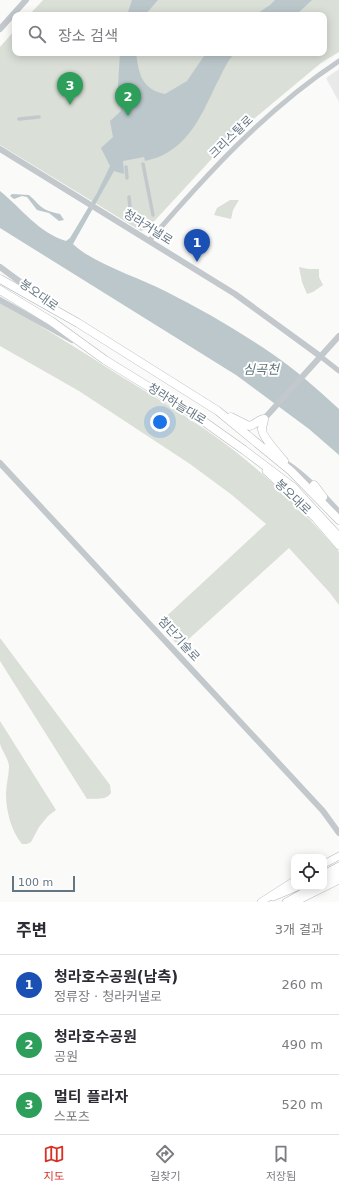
<!DOCTYPE html>
<html lang="ko">
<meta charset="utf-8">
<style>
:root{--surface:#fff;--page:#f2f2f3;--text:#2b2b33;--muted:#7c7c81;--line:#e1e1e2;--accent:#d93025}
body{margin:0;font-family:"DejaVu Sans","Noto Sans KR",sans-serif;background:var(--page);color:var(--text)}
.controls{position:absolute;right:12px;bottom:12px;display:grid;overflow:hidden;border-radius:8px;box-shadow:0 2px 10px #0003}
.controls button{width:36px;height:36px;display:grid;place-items:center;padding:0;border:0;border-bottom:1px solid var(--line);background:var(--surface);color:var(--text);font:20px sans-serif}
.scale{position:absolute;left:12px;bottom:10px;width:63px;box-sizing:border-box;padding-left:4px;border:2px solid #657683;border-top:0;font-size:11px;line-height:14px;white-space:nowrap;color:#657683;-webkit-text-stroke:3px #fff;paint-order:stroke}
.you{position:absolute;left:160px;top:422px;width:14px;height:14px;margin:-10px;border:3px solid #fff;border-radius:50%;background:#1a73e8;box-shadow:0 0 0 6px #1a73e833}
.badge{display:grid;place-items:center;width:26px;height:26px;border-radius:50%;background:var(--accent);color:#fff;font-size:13px;font-weight:700}
.pin{position:absolute;translate:-50% -33px;filter:drop-shadow(0 1px 2px #0008)}
.pin::after{content:'';position:absolute;top:21px;width:14px;height:12px;background:inherit;clip-path:polygon(0 0,100% 0,50% 100%)}
.list{margin:0;padding:0;list-style:none}
h2{display:flex;justify-content:space-between;align-items:center;height:52px;margin:0;padding:0 16px;font-size:17px}
h2 small{font-size:13px;font-weight:400;color:var(--muted)}
.list li{display:grid;grid-template-columns:26px 1fr auto;gap:12px;align-items:center;box-sizing:border-box;height:60px;padding:0 16px;border-top:1px solid var(--line)}
.list b{display:block;font-size:15px;white-space:nowrap}
.list p{margin:0;font-size:13px;white-space:nowrap;color:var(--muted)}
.list em{font-size:13px;font-style:normal;color:var(--muted)}
.icon{flex:none;width:22px;height:22px;fill:none;stroke:currentColor;stroke-width:2;stroke-linecap:round;stroke-linejoin:round}
.map{position:relative;flex:none;width:339px;height:902px;overflow:hidden}
.search{position:absolute;background:var(--surface);box-shadow:0 2px 10px #0003;left:12px;right:12px;top:12px;height:44px;display:flex;align-items:center;gap:10px;box-sizing:border-box;padding:0 14px;border-radius:8px;color:var(--muted);font-size:15px}
.sheet{height:232px;background:var(--surface)}
nav{display:flex;justify-content:space-around;align-items:center;box-sizing:border-box;height:56px;border-top:1px solid var(--line);background:var(--surface);font-size:11px;color:var(--muted)}
nav a{display:grid;justify-items:center;gap:2px}
nav .on{color:var(--accent)}
.map>svg:first-child{display:block}
.built{fill:#e8e9e9}
.green{fill:#dadfd7}
.water{fill:#bbc7cb}
.lines{fill:none;stroke-linecap:round;stroke-linejoin:round}
.secondary-casing{stroke:#b3babf;stroke-width:8}
.trunk-casing{stroke:#b4b9bd;stroke-width:9}
.pedestrian{stroke:#c3c8cc;stroke-width:3.5}
.minor{stroke:#c3c8cc;stroke-width:5}
.tertiary{stroke:#c3c8cc;stroke-width:6}
.secondary{stroke:#fff;stroke-width:7}
.trunk{stroke:#fff;stroke-width:8}
.labels{text-anchor:middle;stroke-width:4;stroke-linejoin:round;paint-order:stroke}
.street-label{font-size:12px;fill:#657683;stroke:#fff}
.water-label{font-size:13px;font-style:italic;fill:#60757c;stroke:#fff}
</style>
<div class="map">
<svg width="339" height="902" viewBox="0 0 339 902">
<rect width="100%" height="100%" fill="#fafaf8"/>
<path class="built" d="M339,69v33l-13,-24z"/>
<path class="green" d="M43,0h296v52l-18,11 -89,74 -85,92 -6,2 -141,-86v-98l15,-17v23h309v-38h-295z
M230,200h9l-6,10 -2,9 -17,-4 3,-7z
M299,267l9,2h11v8l4,8 -10,7 -6,2 -5,-12z
M0,303c40,22 79,46 117,71 41,25 82,49 119,78 38,30 71,63 103,100v53l-9,-12 -41,-45 -109,99 -22,-23 108,-100 -34,-29 -42,-31 -111,-73 -79,-45z
M0,638l110,147 1,8c-6,8 -15,5 -24,6l-87,-138z
M0,721l56,89 -8,6 -9,11 -8,15 -4,2h-5c-11,-13 -16,-34 -16,-50 0,-9 3,-19 3,-28 -1,-9 -8,-16 -9,-23 0,-7 0,-15 0,-22z"/>
<path class="water" d="M132,0h26l-13,15h-18z
M275,0h37l-16,15h-41l15,-10z
M120,53h16c3,21 5,36 29,41l22,-13 19,-28h29c-9,9 -13,21 -19,32 -13,27 -25,56 -53,70 -6,3 -12,4 -18,6l-1,-4 -21,4 1,13 -10,-3 -41,73c21,20 65,33 92,47 36,18 72,39 106,62 24,16 46,36 68,56v46l-30,-26 -73,-54 -236,-147v-37c21,17 39,42 66,50l4,-3 27,-45 13,-27 -9,-18 12,-11 -3,-16 11,-10 -3,-25z
M12,194l17,1c13,12 12,15 31,19l4,6 -5,1 -10,-8 -12,-3 -10,-13 -5,-1 -8,3 -4,-3z"/>
<g class="lines">
<defs>
<path id="secondary" d="M266,471l49,47 24,28
M324,864l15,-8
M324,874l15,-8
M324,881l15,-8
M273,897l24,-10
M261,902l33,-21
M286,902l27,-15
M295,902l44,-22"/>
<path id="trunk" d="M0,279l78,44 140,88 73,60 48,49
M0,290l51,31 54,39 94,58 45,32 49,37 46,50
M231,417l18,9c6,-1 10,-7 15,-7 0,4 -2,6 -2,10 -1,6 17,26 22,32
M314,485l9,12"/>
</defs>
<use href="#secondary" class="secondary-casing"/>
<use href="#trunk" class="trunk-casing"/>
<path class="pedestrian" d="M19,119l20,-2
M143,164l10,51
M126,167l1,11
M129,197l2,21"/>
<path class="minor" d="M149,241c58,-67 116,-131 190,-180
M320,356l19,15"/>
<path class="tertiary" d="M0,29l26,-29
M0,149l235,145 85,62
M0,267l50,37
M0,300l72,40
M264,419l75,-83
M0,463l323,348 16,22
M286,463c20,13 36,31 53,49"/>
<use href="#secondary" class="secondary"/>
<use href="#trunk" class="trunk"/>
</g>
<g class="labels">
<g class="street-label">
<text transform="translate(231 137) rotate(-44)" y="4">크리스탈로</text>
<text transform="translate(148 227) rotate(32)" y="4">청라커낼로</text>
<text transform="translate(39 295) rotate(36)" y="4">봉오대로</text>
<text transform="translate(177 404) rotate(32)" y="4">청라하늘대로</text>
<text transform="translate(293 497) rotate(44)" y="4">봉오대로</text>
<text transform="translate(179 639) rotate(48)" y="4">첨단기술로</text>
</g>
<g class="water-label">
<text x="261" y="374">심곡천</text>
</g>
</g>
</svg>
<div class="controls">
<button><svg class="icon" aria-label="locate" viewBox="0 0 24 24"><circle cx="12" cy="12" r="6"/><path d="M12 2v4M12 18v4M2 12h4M18 12h4"/></svg></button>
</div>
<div class="scale">100 m</div>
<div class="you"></div>
<div class="pin badge" style="left:197px;top:262px;background:#1a4fb4">1</div>
<div class="pin badge" style="left:128px;top:116px;background:#2e9e5b">2</div>
<div class="pin badge" style="left:70px;top:105px;background:#2e9e5b">3</div>
<div class="search"><svg class="icon" aria-label="search" viewBox="0 0 24 24"><circle cx="10" cy="10" r="6"/><path d="M15 15l6 6"/></svg>장소 검색</div>
</div>
<section class="sheet">
<h2>주변<small>3개 결과</small></h2>
<ul class="list">
<li><span class="badge" style="background:#1a4fb4">1</span><div><b>청라호수공원(남측)</b><p>정류장 · 청라커낼로</p></div><em>260 m</em></li>
<li><span class="badge" style="background:#2e9e5b">2</span><div><b>청라호수공원</b><p>공원</p></div><em>490 m</em></li>
<li><span class="badge" style="background:#2e9e5b">3</span><div><b>멀티 플라자</b><p>스포츠</p></div><em>520 m</em></li>
</ul>
</section>
<nav>
<a class="on"><svg class="icon" aria-label="map" viewBox="0 0 24 24"><path d="M3 6l6-2 6 2 6-2v14l-6 2-6-2-6 2zM9 4v14M15 6v14"/></svg>지도</a>
<a><svg class="icon" aria-label="directions" viewBox="0 0 24 24"><path d="M12 3l9 9-9 9-9-9zM9 14v-3h6M13 9l2 2-2 2"/></svg>길찾기</a>
<a><svg class="icon" aria-label="saved" viewBox="0 0 24 24"><path d="M7 4h10v16l-5-4-5 4z"/></svg>저장됨</a>
</nav>
